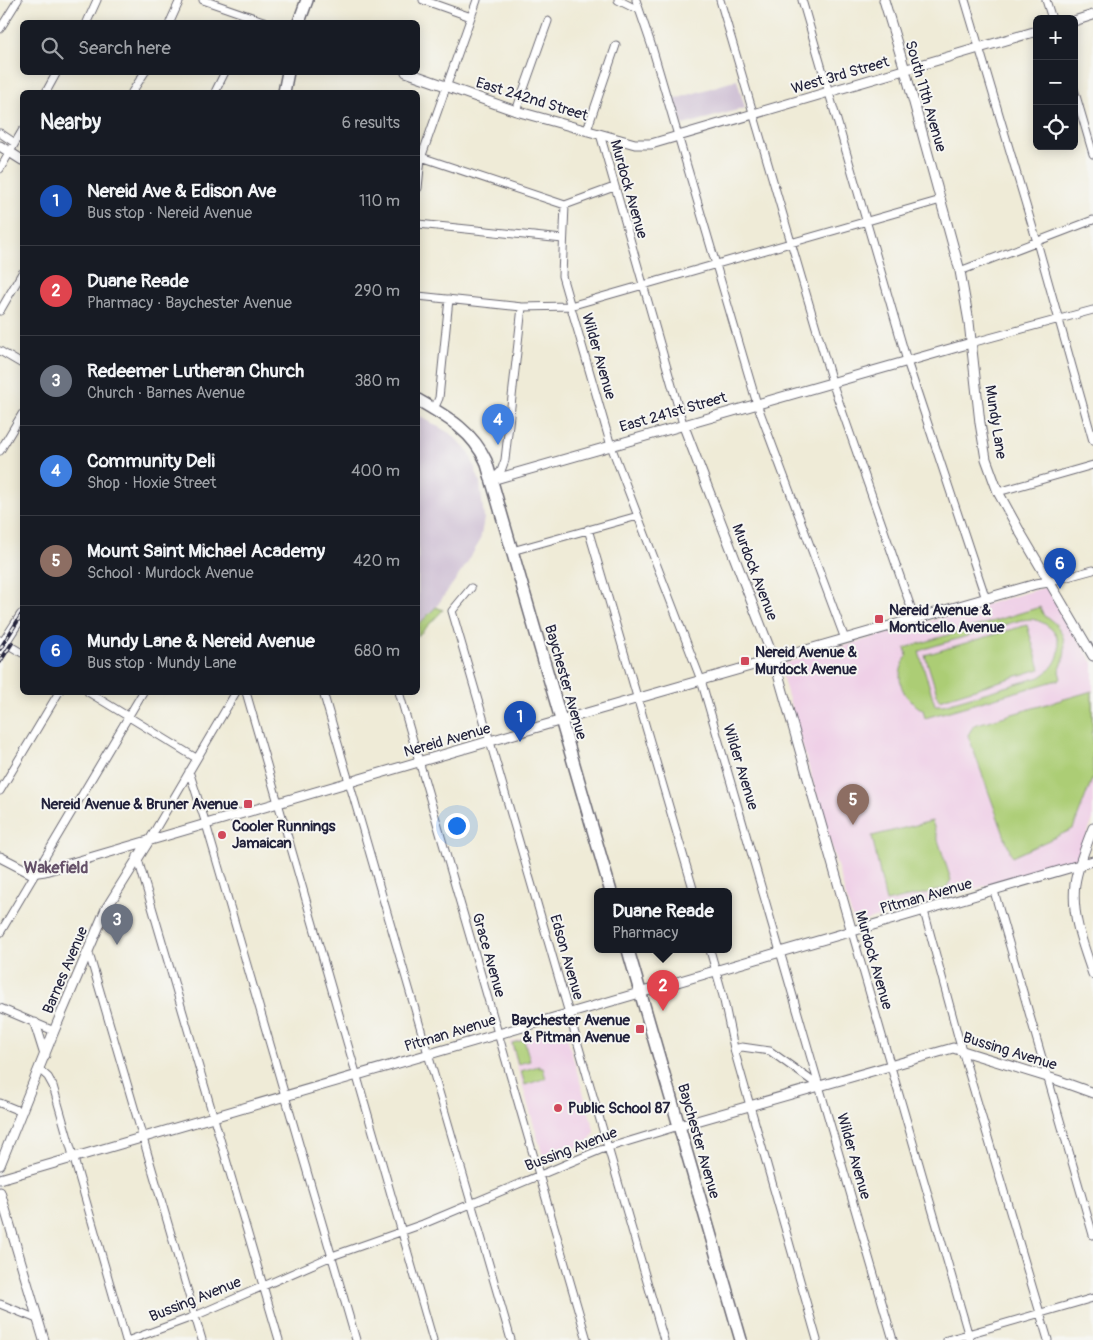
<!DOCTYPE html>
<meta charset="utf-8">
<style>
:root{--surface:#171b24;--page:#20242c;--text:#f1f3f6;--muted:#9ea1a6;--line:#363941;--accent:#d1495b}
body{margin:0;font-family:Pangolin,sans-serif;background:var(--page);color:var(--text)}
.controls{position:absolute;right:15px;top:15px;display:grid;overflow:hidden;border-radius:8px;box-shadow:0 2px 12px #0003}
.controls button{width:45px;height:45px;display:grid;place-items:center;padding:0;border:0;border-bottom:1px solid var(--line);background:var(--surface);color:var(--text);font:25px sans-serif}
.you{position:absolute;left:456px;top:825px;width:18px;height:18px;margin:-12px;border:4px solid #fff;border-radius:50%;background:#1a73e8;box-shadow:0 0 0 8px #1a73e833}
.badge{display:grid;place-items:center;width:32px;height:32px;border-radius:50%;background:var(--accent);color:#fff;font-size:16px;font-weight:700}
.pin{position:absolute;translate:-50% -41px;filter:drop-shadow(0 1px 2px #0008)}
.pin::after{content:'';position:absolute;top:26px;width:18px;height:15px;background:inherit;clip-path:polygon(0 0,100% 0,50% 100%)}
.popup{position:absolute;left:594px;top:888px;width:138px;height:65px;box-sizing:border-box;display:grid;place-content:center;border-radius:8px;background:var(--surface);filter:drop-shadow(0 1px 4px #0005);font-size:16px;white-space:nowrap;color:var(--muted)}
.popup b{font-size:19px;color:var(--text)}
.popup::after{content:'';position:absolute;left:50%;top:100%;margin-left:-10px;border:10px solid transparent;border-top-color:var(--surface)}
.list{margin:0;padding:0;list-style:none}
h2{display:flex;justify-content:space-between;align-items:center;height:65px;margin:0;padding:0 20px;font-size:21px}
h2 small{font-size:16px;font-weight:400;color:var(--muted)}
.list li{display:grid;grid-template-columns:32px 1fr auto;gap:15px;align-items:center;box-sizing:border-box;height:90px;padding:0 20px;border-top:1px solid var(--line)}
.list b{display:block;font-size:19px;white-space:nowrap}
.list p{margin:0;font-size:16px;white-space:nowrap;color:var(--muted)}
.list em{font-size:16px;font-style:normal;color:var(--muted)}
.icon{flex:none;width:28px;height:28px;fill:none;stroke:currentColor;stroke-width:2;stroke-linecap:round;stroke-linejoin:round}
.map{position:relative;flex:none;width:1093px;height:1340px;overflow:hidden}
.search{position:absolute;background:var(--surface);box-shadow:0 2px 12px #0003;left:20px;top:20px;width:400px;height:55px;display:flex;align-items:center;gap:12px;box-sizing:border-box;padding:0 18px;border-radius:8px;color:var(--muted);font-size:19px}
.panel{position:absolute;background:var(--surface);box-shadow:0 2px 12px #0003;left:20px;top:90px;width:400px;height:605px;border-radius:8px}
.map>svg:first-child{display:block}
.built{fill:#efd0e7}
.industrial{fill:#cdbed3}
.green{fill:#accd75;stroke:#677858;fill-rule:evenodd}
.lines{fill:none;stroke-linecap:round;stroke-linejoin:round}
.minor-casing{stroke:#6a6872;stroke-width:9}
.tertiary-casing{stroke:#6a6872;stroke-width:11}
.secondary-casing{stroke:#6a6872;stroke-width:12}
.primary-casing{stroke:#6a6872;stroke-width:14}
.minor{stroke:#fff;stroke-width:7}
.tertiary{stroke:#fff;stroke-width:9}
.secondary{stroke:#fff;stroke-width:10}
.primary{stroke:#fff;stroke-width:11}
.rail-casing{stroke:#22223b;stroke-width:4}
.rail{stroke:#f6f6f2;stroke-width:2;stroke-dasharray:5.5;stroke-linecap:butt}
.poi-dot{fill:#d1495b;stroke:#f6f6f2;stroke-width:2}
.labels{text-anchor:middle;stroke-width:4;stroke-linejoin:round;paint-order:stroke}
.street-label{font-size:15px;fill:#22223b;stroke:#f6f6f2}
.poi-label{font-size:15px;font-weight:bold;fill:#22223b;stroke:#f6f6f2;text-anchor:start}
.neighbourhood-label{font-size:16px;font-weight:bold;fill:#645168;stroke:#f6f6f2}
</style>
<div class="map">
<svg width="1093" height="1340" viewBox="0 0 1093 1340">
<rect width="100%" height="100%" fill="#f6f6f2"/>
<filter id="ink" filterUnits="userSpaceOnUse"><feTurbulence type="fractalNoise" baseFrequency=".02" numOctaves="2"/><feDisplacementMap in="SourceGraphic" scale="10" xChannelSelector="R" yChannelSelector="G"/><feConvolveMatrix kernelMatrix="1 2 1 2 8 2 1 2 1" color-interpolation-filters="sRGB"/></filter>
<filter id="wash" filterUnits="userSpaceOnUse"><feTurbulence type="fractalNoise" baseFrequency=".0096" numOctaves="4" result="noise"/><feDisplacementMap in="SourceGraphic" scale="20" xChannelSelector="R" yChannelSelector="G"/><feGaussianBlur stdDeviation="1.12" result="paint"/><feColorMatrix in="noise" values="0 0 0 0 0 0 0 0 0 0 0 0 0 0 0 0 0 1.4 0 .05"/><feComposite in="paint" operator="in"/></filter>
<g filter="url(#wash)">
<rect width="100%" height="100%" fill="#efebd7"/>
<path class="built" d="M1046,587l47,76v156l-15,40 -224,65 -75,-259z
M564,1027l31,106 -10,11 -41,16 -34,-118z"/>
<path class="industrial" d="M737,80l8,28 -62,17 -8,-26z
M418,415l33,19 18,18 11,30 4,36 -4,23 -16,27 -28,39 -18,18z"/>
<path class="green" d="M436,607l7,3 -25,26v-11z
M1040,607l4,9c22,10 26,35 15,55l2,8 -136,39 -2,-8c-22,-13 -30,-32 -16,-54l-2,-8zM1032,619c32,7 37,41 8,58l-97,28h-8l-16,-53 5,-3 97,-29z
M1027,625l13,44 -101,31 -14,-45z
M1092,691l1,86 -20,52 -61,28 -44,-122 6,-10z
M932,821l19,59 -6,9 -59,13 -14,-66z
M524,1040l6,21 -12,3 -6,-21z
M539,1066v2h4l3,11h-3l-18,6 -4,-14z"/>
</g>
<g filter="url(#ink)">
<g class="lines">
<defs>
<path id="minor" d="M203,0l63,22
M423,0l48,17
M618,0l14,7 6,1
M636,0l16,47 105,357 88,235
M720,0l112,382 83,237
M802,0l105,361 79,238
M965,0l72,242 56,199
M1046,0l6,19
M87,22l10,-22
M170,22l10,-22
M0,29l18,-29
M1074,89l19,65
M46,92l11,-20
M132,92l13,-20
M215,92l10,-20
M516,111l32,-90
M587,130l29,-85
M0,133l15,10
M600,134l83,290
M418,156l147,49 49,-18
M0,169l22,-38
M418,188l3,-30 56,-158
M565,205l-3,71 49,170 90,234 192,660
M418,224l145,15
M960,271l133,-51
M418,296l104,11 48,-1 371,-106
M0,311l22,-38
M971,343l122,-33
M0,351l22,13
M434,409l5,-11 10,-99
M0,451l22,-37
M492,480l9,-9 4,-11 17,-153
M998,492l95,-27
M588,529l106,363
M512,551l126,-35
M1049,582l44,-12
M471,588l-19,23 212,729
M0,640l22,13
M88,692l108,66
M246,692l187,648
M323,692l188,648
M399,692l188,648
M189,771l17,53 150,516
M0,791l59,-99
M148,842l88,-150
M137,856l142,484
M994,891l99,344
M924,911l35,129 89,300
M852,932l118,408
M0,933l143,-241
M88,950l114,390
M710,950l13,46 12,57 82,287
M0,1008l54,23
M735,1053l3,-5 4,-1 28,4 49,35
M39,1069l9,8 5,9 73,254
M0,1103l22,9
M0,1304l37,15
M130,1340l65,-24 137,-60 91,-32 177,-74 79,-24
M947,1340l146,-42"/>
<path id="tertiary" d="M884,0l21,70 55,201 9,51 11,101 6,36 12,33 22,40 73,124
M1074,21l19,-6
M406,72l110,39 119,33h16l386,-113
M0,146l22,14
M683,424l91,236 78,272
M492,480l479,-137
M1093,828c-6,15 -16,40 -18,56 -4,31 8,61 18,90
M0,857l31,16 14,-2 500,-146 491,-141 13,-2
M35,1023l10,32
M679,1126l274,-78 104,32 36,13
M0,1165l54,-134 52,-122 42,-67
M0,1179l1093,-318
M0,1192l44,148"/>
<path id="secondary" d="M0,649l22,-34"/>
<path id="primary" d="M299,22l8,-22
M284,92l4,-20
M418,400c27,16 54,30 68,61l125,431
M628,950l113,390"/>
</defs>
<use href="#minor" class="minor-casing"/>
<use href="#tertiary" class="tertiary-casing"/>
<use href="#secondary" class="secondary-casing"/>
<use href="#primary" class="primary-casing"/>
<use href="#minor" class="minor"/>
<use href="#tertiary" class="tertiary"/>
<use href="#secondary" class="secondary"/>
<use href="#primary" class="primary"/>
<defs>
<path id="rail" d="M0,649l22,-35
M0,662l12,-19"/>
</defs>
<use href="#rail" class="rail-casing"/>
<use href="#rail" class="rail"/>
</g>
</g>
<g class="poi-dot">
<rect x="874" y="614" width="10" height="10" rx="2.5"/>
<rect x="740" y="656" width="10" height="10" rx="2.5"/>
<rect x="243" y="799" width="10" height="10" rx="2.5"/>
<circle cx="222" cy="835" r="5"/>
<rect x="635" y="1024" width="10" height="10" rx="2.5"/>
<circle cx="558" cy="1108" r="5"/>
</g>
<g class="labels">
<g class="street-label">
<text transform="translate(840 75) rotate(-16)" y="5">West 3rd Street</text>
<text transform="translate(926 96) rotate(74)" y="5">South 11th Avenue</text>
<text transform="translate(532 99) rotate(17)" y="5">East 242nd Street</text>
<text transform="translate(629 189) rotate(74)" y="5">Murdock Avenue</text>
<text transform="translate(599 356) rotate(74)" y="5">Wilder Avenue</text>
<text transform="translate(673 412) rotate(-16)" y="5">East 241st Street</text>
<text transform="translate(996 422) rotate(81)" y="5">Mundy Lane</text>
<text transform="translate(755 572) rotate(69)" y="5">Murdock Avenue</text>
<text transform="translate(566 682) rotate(74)" y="5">Baychester Avenue</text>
<text transform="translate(447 740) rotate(-16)" y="5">Nereid Avenue</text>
<text transform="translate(741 767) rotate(73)" y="5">Wilder Avenue</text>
<text transform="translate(926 896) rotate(-16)" y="5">Pitman Avenue</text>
<text transform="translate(489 955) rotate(74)" y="5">Grace Avenue</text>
<text transform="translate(567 957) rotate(74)" y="5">Edson Avenue</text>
<text transform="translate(874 960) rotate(74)" y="5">Murdock Avenue</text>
<text transform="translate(65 970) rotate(-67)" y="5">Barnes Avenue</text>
<text transform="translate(450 1033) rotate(-17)" y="5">Pitman Avenue</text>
<text transform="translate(1010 1051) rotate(17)" y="5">Bussing Avenue</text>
<text transform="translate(699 1141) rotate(74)" y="5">Baychester Avenue</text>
<text transform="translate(571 1149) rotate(-21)" y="5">Bussing Avenue</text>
<text transform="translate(854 1156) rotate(74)" y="5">Wilder Avenue</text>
<text transform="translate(195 1299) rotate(-22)" y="5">Bussing Avenue</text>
</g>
<g class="poi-label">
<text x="889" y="615">Nereid Avenue &amp;<tspan x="889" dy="17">Monticello Avenue</tspan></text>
<text x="755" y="657">Nereid Avenue &amp;<tspan x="755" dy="17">Murdock Avenue</tspan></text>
<text x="238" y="809" text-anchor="end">Nereid Avenue &amp; Bruner Avenue</text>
<text x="232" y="831">Cooler Runnings<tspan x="232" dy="17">Jamaican</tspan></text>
<text x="630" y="1025" text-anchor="end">Baychester Avenue<tspan x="630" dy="17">&amp; Pitman Avenue</tspan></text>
<text x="568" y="1113">Public School 87</text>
</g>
<g class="neighbourhood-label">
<text x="56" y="873">Wakefield</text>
</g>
</g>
</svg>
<div class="controls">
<button>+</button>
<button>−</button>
<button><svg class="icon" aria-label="locate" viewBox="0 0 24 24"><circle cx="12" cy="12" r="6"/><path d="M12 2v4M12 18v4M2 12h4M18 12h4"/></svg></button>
</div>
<div class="you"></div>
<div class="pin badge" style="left:520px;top:742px;background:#1a4fb4">1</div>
<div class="pin badge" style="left:663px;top:1011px;background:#e0444e">2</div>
<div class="popup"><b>Duane Reade</b>Pharmacy</div>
<div class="pin badge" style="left:117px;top:945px;background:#6b7280">3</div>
<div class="pin badge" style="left:498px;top:445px;background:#3f7fe0">4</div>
<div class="pin badge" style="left:853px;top:825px;background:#8d6e63">5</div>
<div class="pin badge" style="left:1060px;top:589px;background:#1a4fb4">6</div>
<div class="search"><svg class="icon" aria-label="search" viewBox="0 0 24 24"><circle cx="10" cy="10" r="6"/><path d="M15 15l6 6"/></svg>Search here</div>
<section class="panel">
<h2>Nearby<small>6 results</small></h2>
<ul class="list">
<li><span class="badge" style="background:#1a4fb4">1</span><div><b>Nereid Ave &amp; Edison Ave</b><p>Bus stop · Nereid Avenue</p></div><em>110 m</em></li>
<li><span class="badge" style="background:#e0444e">2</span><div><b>Duane Reade</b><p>Pharmacy · Baychester Avenue</p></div><em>290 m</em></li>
<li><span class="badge" style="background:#6b7280">3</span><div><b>Redeemer Lutheran Church</b><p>Church · Barnes Avenue</p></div><em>380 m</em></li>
<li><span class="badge" style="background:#3f7fe0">4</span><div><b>Community Deli</b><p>Shop · Hoxie Street</p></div><em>400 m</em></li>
<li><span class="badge" style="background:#8d6e63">5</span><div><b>Mount Saint Michael Academy</b><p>School · Murdock Avenue</p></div><em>420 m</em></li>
<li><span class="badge" style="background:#1a4fb4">6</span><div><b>Mundy Lane &amp; Nereid Avenue</b><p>Bus stop · Mundy Lane</p></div><em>680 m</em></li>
</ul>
</section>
</div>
